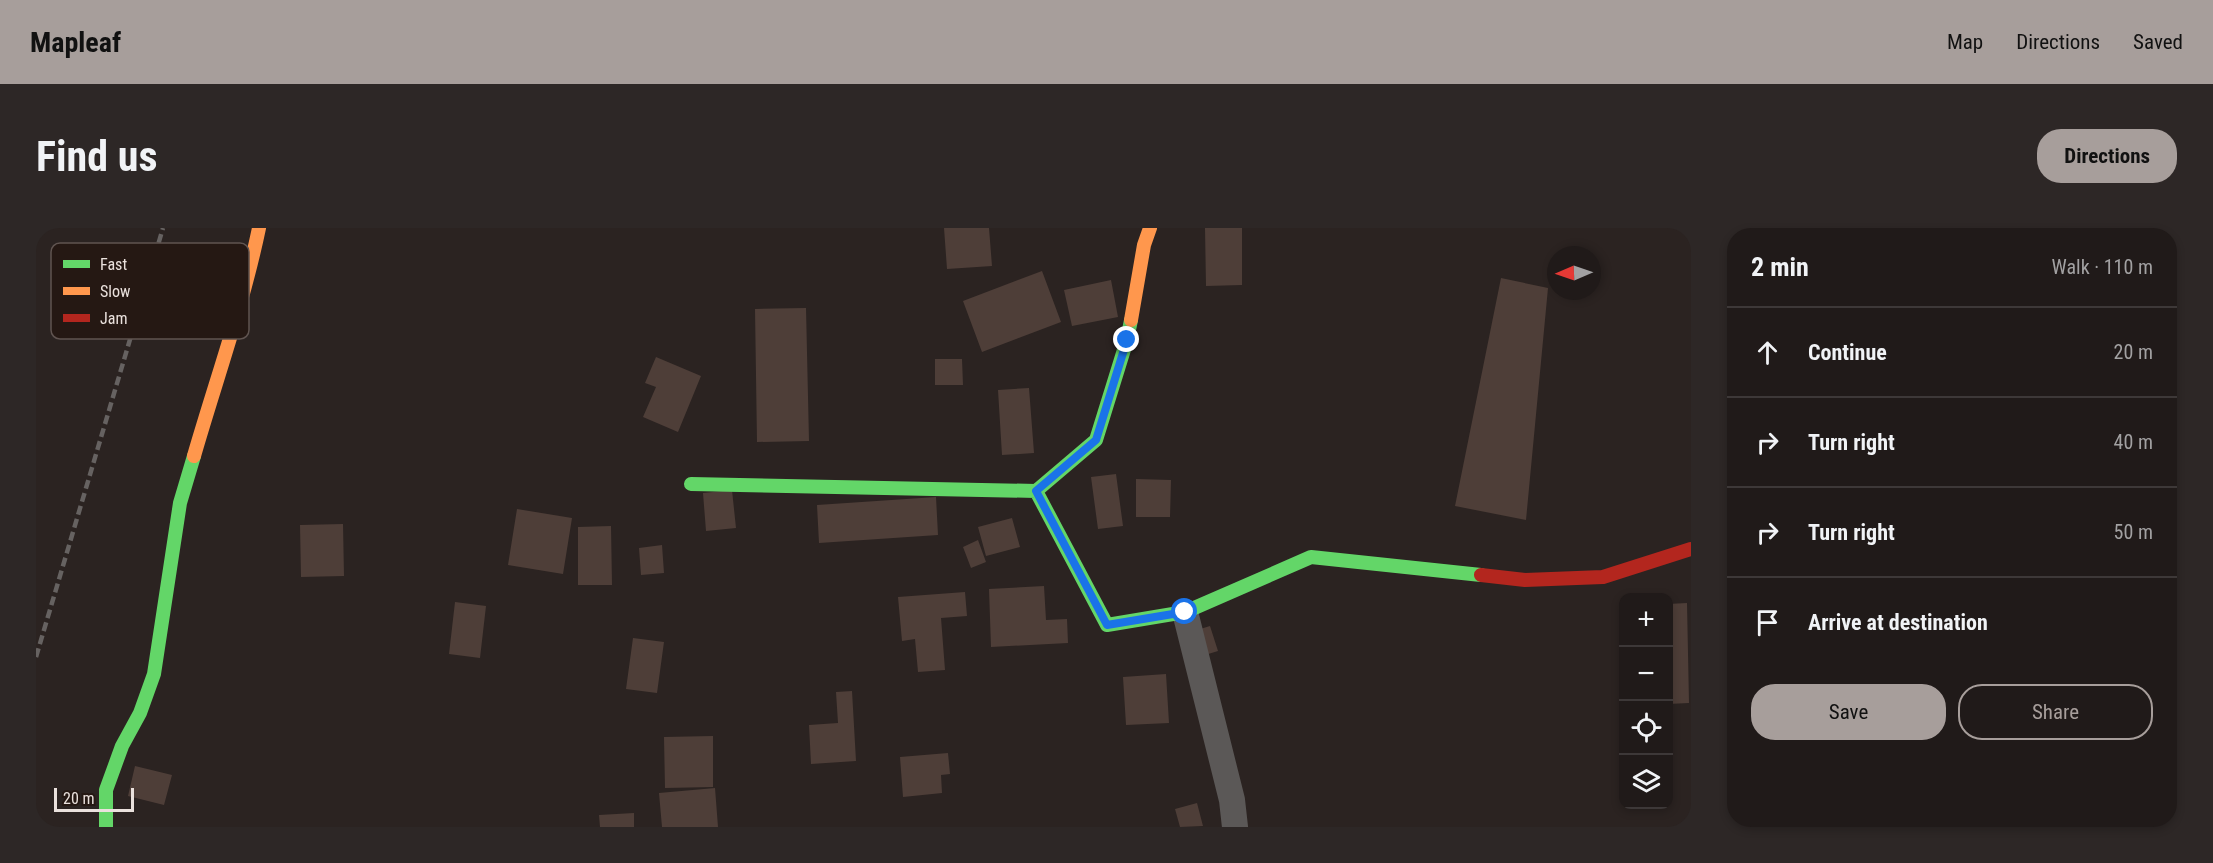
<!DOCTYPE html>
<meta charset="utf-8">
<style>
:root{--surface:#201a19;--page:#2d2726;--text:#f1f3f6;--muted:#a2a1a2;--line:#3d3838;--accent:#a79e9b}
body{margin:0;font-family:"Roboto Condensed",sans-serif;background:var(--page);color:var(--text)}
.controls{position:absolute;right:18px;bottom:18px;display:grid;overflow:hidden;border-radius:12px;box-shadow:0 3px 9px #0003}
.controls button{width:54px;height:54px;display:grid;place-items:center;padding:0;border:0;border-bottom:2px solid var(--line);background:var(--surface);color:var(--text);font:30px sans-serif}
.compass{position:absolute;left:1511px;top:18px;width:54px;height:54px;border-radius:50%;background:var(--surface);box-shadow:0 3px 9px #0003;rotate:268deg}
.scale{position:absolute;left:18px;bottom:15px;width:80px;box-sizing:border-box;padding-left:6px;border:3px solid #eae1dd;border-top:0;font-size:16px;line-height:21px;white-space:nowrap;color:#eae1dd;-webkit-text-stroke:4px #251813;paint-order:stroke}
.stop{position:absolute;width:18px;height:18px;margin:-14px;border:4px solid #1a73e8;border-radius:50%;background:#fff}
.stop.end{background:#1a73e8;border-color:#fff;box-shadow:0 2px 6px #0008}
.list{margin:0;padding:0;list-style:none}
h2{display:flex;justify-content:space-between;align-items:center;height:78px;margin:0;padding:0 24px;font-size:26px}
h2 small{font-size:20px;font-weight:400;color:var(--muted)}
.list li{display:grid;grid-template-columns:39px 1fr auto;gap:18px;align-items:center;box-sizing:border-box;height:90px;padding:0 24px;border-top:2px solid var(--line)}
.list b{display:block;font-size:22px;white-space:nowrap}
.list em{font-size:20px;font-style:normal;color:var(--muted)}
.actions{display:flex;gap:12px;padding:18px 24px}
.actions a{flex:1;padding:14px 0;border:2px solid var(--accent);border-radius:24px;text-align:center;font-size:21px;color:var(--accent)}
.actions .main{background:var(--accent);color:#111}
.icon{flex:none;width:33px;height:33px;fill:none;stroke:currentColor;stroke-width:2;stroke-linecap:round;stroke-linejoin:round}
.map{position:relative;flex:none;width:1655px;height:599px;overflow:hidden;border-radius:24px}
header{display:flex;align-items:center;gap:36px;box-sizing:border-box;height:84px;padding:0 30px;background:var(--accent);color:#111}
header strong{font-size:28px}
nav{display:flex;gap:33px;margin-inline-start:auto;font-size:21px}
.intro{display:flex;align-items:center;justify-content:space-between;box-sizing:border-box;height:144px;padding:0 36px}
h1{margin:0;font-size:42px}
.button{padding:15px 27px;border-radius:24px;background:var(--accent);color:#111;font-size:21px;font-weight:700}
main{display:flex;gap:36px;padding:0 36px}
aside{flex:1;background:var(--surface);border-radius:24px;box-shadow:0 3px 9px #0003}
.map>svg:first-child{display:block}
.building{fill:#4e3e38}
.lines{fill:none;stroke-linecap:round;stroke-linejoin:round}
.street{stroke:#5b5857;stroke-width:26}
.fast{stroke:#63d668;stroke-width:14}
.slow{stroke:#ff974d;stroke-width:14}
.jam{stroke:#b3261e;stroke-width:14}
.rail{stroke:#666261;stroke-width:4.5;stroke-dasharray:9 4.5;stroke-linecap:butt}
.route{stroke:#1a73e8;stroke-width:8}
.key{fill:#251813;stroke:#605450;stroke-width:1.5}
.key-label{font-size:16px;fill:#eae1dd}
</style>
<header>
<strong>Mapleaf</strong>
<nav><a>Map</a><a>Directions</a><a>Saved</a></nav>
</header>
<div class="intro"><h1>Find us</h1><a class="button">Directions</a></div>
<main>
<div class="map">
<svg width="1655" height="599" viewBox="0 0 1655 599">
<rect width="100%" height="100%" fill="#2b2321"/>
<path class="building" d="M908,0h45l3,38 -45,3z
M1169,0h37v57l-36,1z
M1006,43l19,51 -79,30 -19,-51z
M1465,50l47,10 -22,232 -71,-14z
M1075,52l7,37 -46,9 -8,-36z
M770,80l3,133 -52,1 -2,-133z
M620,129l45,19 -23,56 -35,-15 13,-30 -11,-4z
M899,131h27l1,26h-28z
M993,160l5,65 -32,2 -4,-65z
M1080,246l7,52 -25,3 -7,-52z
M1100,251l35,1 -1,37h-34z
M696,262l4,38 -30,3 -3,-38z
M900,269l2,38 -119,8 -2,-38z
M481,281l55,9 -9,56 -55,-9z
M976,290l8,29 -34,9 -8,-29z
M307,296l1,52 -43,1 -1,-52z
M575,298l1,59h-34v-58z
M942,312l8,22 -15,6 -8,-21z
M626,317l2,28 -23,2 -2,-27z
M1008,358l2,34 21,-1 1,24 -77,4 -2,-58z
M929,364l2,24 -26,2 4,52 -27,2 -3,-33 -13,2 -4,-44z
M419,374l31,4 -6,52 -31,-4z
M1651,375l2,100 -21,1v-100z
M1174,398l8,25 -13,4 -8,-25z
M597,410l31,4 -7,51 -31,-4z
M1130,446l3,49 -43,2 -3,-48z
M816,463l4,70 -45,3 -2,-39 29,-2 -2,-31z
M677,508v51l-48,1 -1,-51z
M912,525l2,21 -9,1 1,18 -39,4 -3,-40z
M99,538l37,9 -8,30 -36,-9z
M679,560l3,39h-56l-3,-34z
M1161,575l6,23 -23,1 -5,-18z
M598,585v14h-34l-1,-12z"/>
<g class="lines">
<path class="street" d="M1149,384l47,188 3,27"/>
<path class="fast" d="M655,256l345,7 60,-51 31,-100 4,-20
M1000,263l71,134 78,-13 126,-55 170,18
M70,599v-37l16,-44 18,-33 14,-39 26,-171 14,-47"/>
<path class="slow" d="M1095,92l13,-75 6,-17
M158,228c22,-76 49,-151 65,-228"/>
<path class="jam" d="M1445,347l44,5 78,-3 88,-28"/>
<path class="rail" d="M0,429l127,-429"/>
</g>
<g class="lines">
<path class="route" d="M1091,112l-31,100 -60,51 71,134 78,-13"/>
</g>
<rect x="15" y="15" width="198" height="96" rx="9" class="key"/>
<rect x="27" y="32" width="27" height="8" fill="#63d668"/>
<rect x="27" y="59" width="27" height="8" fill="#ff974d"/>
<rect x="27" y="86" width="27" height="8" fill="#b3261e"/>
<g class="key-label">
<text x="64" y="42">Fast</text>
<text x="64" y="69">Slow</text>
<text x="64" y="96">Jam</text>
</g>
</svg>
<div class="controls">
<button>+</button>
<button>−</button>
<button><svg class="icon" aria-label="locate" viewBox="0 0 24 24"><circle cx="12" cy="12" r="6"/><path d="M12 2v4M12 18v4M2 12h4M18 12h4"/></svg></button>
<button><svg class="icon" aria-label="layers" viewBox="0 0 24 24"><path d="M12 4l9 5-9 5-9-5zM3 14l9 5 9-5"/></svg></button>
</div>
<svg class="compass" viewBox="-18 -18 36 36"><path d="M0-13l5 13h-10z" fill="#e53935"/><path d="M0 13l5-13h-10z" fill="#a2a1a2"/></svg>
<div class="scale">20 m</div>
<div class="stop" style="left:1149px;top:384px"></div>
<div class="stop end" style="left:1091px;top:112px"></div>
</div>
<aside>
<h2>2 min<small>Walk · 110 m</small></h2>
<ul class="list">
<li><svg class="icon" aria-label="ahead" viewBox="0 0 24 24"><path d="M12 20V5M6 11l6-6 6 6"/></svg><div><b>Continue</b></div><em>20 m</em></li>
<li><svg class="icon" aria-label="right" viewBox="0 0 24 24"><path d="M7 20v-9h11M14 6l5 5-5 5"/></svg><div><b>Turn right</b></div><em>40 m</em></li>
<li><svg class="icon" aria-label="right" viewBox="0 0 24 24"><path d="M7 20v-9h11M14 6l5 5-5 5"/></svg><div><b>Turn right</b></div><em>50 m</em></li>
<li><svg class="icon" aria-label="arrive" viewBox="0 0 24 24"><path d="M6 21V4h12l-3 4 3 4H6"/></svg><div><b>Arrive at destination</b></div></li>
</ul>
<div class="actions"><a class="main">Save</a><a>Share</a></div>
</aside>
</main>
